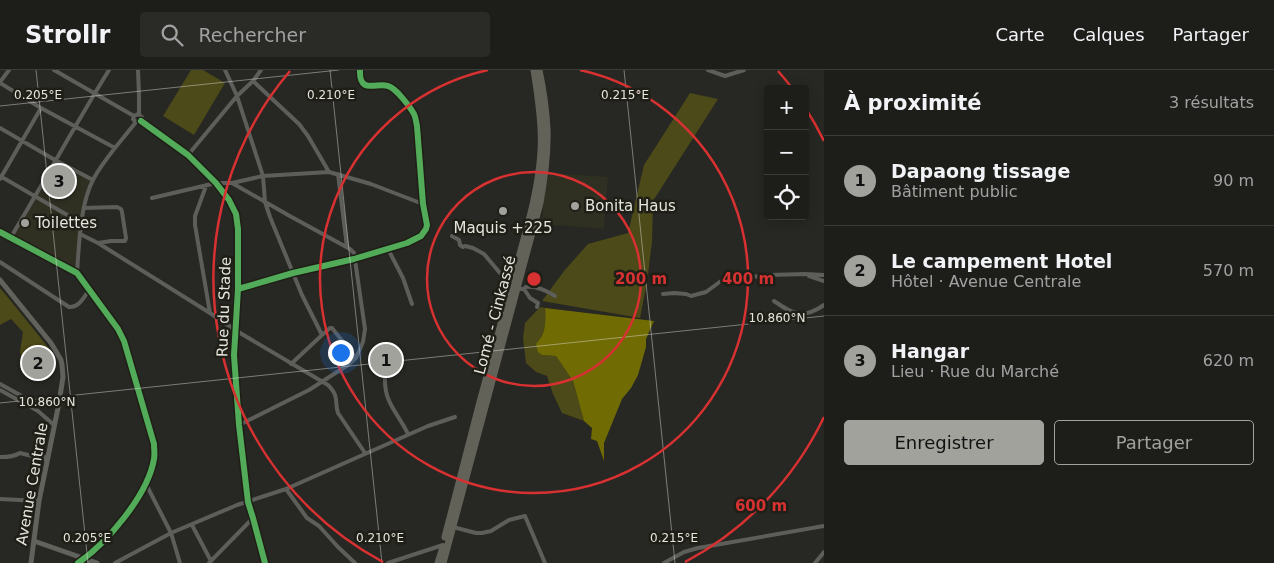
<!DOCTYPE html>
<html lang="fr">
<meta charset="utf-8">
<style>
:root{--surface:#1d1d1a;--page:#2a2a27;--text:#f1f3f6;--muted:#a0a2a2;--line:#3b3b39;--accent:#a2a29d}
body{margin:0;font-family:"DejaVu Sans",sans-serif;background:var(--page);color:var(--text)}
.controls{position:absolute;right:15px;top:15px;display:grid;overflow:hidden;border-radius:5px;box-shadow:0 2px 12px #0003}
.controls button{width:45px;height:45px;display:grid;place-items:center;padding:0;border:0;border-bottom:1px solid var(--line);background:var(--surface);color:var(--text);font:25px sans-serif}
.you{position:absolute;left:340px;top:282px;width:18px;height:18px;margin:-12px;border:4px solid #fff;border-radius:50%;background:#1a73e8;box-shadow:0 0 0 8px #1a73e833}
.badge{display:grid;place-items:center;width:32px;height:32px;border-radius:50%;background:var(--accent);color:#111;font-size:16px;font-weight:700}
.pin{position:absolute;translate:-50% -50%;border:2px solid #fff;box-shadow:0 1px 5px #0006}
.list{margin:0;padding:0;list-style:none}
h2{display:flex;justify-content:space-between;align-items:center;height:65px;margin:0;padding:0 20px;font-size:21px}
h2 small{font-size:16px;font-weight:400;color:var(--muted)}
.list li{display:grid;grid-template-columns:32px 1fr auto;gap:15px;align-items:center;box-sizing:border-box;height:90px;padding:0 20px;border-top:1px solid var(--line)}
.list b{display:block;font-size:19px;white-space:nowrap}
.list p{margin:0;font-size:16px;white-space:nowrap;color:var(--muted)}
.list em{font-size:16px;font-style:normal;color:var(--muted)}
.actions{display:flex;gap:10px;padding:15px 20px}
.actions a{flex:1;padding:11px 0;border:1px solid var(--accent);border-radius:5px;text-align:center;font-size:18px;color:var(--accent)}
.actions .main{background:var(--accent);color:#111}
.icon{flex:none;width:28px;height:28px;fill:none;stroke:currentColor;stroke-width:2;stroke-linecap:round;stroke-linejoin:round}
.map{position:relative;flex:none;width:824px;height:493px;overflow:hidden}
header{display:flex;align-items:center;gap:30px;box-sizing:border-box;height:70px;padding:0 25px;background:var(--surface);border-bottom:1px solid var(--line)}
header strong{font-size:24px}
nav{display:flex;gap:28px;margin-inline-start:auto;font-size:18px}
.search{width:350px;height:45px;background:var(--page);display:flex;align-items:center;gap:12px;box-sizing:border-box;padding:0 18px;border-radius:5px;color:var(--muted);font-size:19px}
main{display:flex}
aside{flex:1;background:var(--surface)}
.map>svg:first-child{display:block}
.built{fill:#2f2f22}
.green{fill:#4c4a18}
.water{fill:#716b04}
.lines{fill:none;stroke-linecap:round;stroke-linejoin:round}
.street{stroke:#5d5d5a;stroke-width:4}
.secondary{stroke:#62625d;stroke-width:5}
.highway{stroke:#636259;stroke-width:7}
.cycleway-casing{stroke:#1f1f17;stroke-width:9}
.cycleway{stroke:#51ab58;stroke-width:6}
.ticks{fill:none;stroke:#e5e5df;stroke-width:1;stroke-opacity:0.45}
.ring{fill:none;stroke:#d73131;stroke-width:2.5}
.poi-dot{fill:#a2a29d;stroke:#1f1f17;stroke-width:2}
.labels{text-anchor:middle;stroke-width:5;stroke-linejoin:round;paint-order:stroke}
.poi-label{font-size:15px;fill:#e5e5df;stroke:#1f1f17;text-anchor:start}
.street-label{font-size:15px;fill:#e5e5df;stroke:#1f1f17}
.ticks-label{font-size:12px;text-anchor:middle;fill:#e5e5df;stroke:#1f1f17;stroke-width:5;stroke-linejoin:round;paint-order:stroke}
.centre{fill:#d73131;stroke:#1f1f17;stroke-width:2.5}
.ring-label{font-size:15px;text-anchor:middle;font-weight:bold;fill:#d73131;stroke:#1f1f17;stroke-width:5;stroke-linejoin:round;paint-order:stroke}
</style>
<header>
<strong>Strollr</strong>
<div class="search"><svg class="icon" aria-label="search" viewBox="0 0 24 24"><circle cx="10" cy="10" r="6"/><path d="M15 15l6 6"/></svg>Rechercher</div>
<nav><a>Carte</a><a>Calques</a><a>Partager</a></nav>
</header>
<main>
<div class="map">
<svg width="824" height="493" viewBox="0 0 824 493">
<rect width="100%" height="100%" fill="#272723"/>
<path class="built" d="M55,90l37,20 -11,39 -5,53 -65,-35z
M550,103l58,4 -4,52 -62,-5 3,-37z"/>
<path class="green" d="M191,0h12l22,13 -31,52 -31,-19z
M690,23l28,6 -65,102 -1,41 -5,40 -7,36 -98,-17 22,-30 24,-27 40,-11 16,-68z
M0,218l6,7 46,57 -28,13 -4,-13 3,-20 -12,-13 -11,6z
M540,237l5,1 1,15 -5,16 1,16 14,1 17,25 11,40 -22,-8 -9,-19 -6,-18 -11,-4 -10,-9 -3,-25 2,-15z"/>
<path class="water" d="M545,238l109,13 -8,18v8l-8,28 -7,13 -9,11 -18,44v18l-7,-20 -6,-2 1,-11 -8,-7 -11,-40 -17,-25 -14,-1 -4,-3 -2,-8c10,-9 10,-24 9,-36z"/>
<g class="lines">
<path class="street" d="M54,0l80,46
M138,0l1,25v19
M225,0l12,26 26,80 2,26 5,15 32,78 20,40 -31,29
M708,0l17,6 19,-6
M253,11l46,43 9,12 21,36
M0,12l9,-12
M0,13l41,25 74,40
M141,51l47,34 28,28 13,17 7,14 2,15v60l-4,66 5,70 9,77 5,16 12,45
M0,58l55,32 38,20
M188,85l49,-59 16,-15 8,-11
M338,104l9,73
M0,106l81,47
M0,109l41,-71
M232,113l31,-7 66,-4 42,12 52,20
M206,116l-11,30v9l15,88
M152,128l64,-15h16l56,32 62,34 4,4 11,76 -2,13 -7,16 -8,7 -39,25 -70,35
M84,138l33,-1 4,2 1,3 4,26 -1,3h-14l-13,2
M0,162l77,41 41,56 6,12 30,103c0,5 1,10 0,15 -6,36 -47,84 -76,104
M80,164l18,9 112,70 25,17 93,55c12,12 6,16 10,28l27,40
M452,166l7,4 1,5 3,2 2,-1 8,2 11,6 21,25 4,3 1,4
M11,167c33,-55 64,-112 98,-167
M388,179l15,29 9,26
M0,192l69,45c10,1 15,-10 21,-18
M77,203c2,-28 3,-70 17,-95 11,-20 28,-38 42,-56h3l2,-1 1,-4 -4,-3 -4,2 -1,3 3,3
M809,206l15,5
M238,219l55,-16 61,-14 53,-16 14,-7 5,-7 1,-4 -4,-21 -6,-78c-1,-4 -1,-8 -3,-12 -4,-7 -18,-26 -26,-28 -11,-4 -29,9 -28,-16
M516,219h8l6,9 8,5 -1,4
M524,219l2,-2c9,-1 21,4 29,9
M663,224l11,-1 12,1 5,2 15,-4 15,-11 20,-3 29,-3 35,-1 19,1
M774,231c19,13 28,19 50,4
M322,265l8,-7h2l24,30
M390,285c-4,8 -5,14 -5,23 -1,25 13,35 23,56
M0,314l40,22 19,-3
M0,320l38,21 16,14
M0,387c7,0 14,0 20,-4l12,3h12l3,7
M146,414l25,49 9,30
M286,419l21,29 12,8 19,21 17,16
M0,429l39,2
M192,455l19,36
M453,457l23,6h6l9,-2 18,-11 16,-4 20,47
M115,493l56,-30 66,-28 49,-16 142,-63 27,-9
M209,493l44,-45
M388,493l55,-18
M664,493l20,-11 14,-4 126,-22
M815,493l9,-11"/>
<path class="secondary" d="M0,210l51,63 10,17 1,5 1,12 -4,26 -20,98 -8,62
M34,471l63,22"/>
<path class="highway" d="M445,467l35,-135 50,-185c7,-28 13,-59 11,-89 -1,-19 -4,-39 -7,-58
M438,493l5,-16
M443,493l97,-360c4,-24 8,-49 7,-74 -1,-20 -4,-40 -8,-59"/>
<defs>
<path id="cycleway" d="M141,51l47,34 28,28 13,17 7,14 2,15v60l-4,66 5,70 9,77 5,16 12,45
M0,162l77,41 41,56 6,12 30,103c0,5 1,10 0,15 -6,36 -47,84 -76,104
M238,219l55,-16 61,-14 53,-16 14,-7 5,-7 1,-4 -4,-21 -6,-78c-1,-4 -1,-8 -3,-12 -4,-7 -18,-26 -26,-28 -11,-4 -29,9 -28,-16"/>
</defs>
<use href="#cycleway" class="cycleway-casing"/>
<use href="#cycleway" class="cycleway"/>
</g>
<path class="ticks" d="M36,0l52,493M330,0l52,493M624,0l51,493M0,36l339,-36M0,333l824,-87"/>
<g class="ring">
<circle cx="534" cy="209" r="107"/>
<path d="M580 0A214 214 0 1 1 488 0"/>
<path d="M824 347A321 321 0 0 1 685 492M383 492A321 321 0 0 1 290 1M778 1A321 321 0 0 1 792 18M806 39A321 321 0 0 1 824 71"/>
</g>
<g class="poi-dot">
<circle cx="575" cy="136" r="5"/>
<circle cx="503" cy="141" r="5"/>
<circle cx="25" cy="153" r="5"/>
</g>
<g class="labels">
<g class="poi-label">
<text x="585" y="141">Bonita Haus</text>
<text x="35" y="158">Toilettes</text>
<text x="503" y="163" text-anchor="middle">Maquis +225</text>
</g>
<g class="street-label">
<text transform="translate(224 237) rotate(-88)" y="5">Rue du Stade</text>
<text transform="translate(495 245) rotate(-75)" y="5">Lomé - Cinkassé</text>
<text transform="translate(32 414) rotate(-80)" y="5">Avenue Centrale</text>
</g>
</g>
<g class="ticks-label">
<text x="38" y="29">0.205°E</text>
<text x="331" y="29">0.210°E</text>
<text x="625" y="29">0.215°E</text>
<text x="777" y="252">10.860°N</text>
<text x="47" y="336">10.860°N</text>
<text x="87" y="472">0.205°E</text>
<text x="380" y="472">0.210°E</text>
<text x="674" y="472">0.215°E</text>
</g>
<circle cx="534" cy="209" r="8" class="centre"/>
<g class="ring-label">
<text x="641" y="214">200 m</text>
<text x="748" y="214">400 m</text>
<text x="761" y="441">600 m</text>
</g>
</svg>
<div class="controls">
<button>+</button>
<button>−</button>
<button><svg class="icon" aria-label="locate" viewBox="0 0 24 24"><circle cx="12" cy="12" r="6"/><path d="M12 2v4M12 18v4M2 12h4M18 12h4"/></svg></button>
</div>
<div class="you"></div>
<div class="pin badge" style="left:386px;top:290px">1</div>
<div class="pin badge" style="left:38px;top:293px">2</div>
<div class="pin badge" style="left:59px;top:111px">3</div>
</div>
<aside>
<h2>À proximité<small>3 résultats</small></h2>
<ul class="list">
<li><span class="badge">1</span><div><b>Dapaong tissage</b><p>Bâtiment public</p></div><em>90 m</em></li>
<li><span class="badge">2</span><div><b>Le campement Hotel</b><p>Hôtel · Avenue Centrale</p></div><em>570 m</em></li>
<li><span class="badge">3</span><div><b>Hangar</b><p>Lieu · Rue du Marché</p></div><em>620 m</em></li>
</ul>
<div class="actions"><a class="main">Enregistrer</a><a>Partager</a></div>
</aside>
</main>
